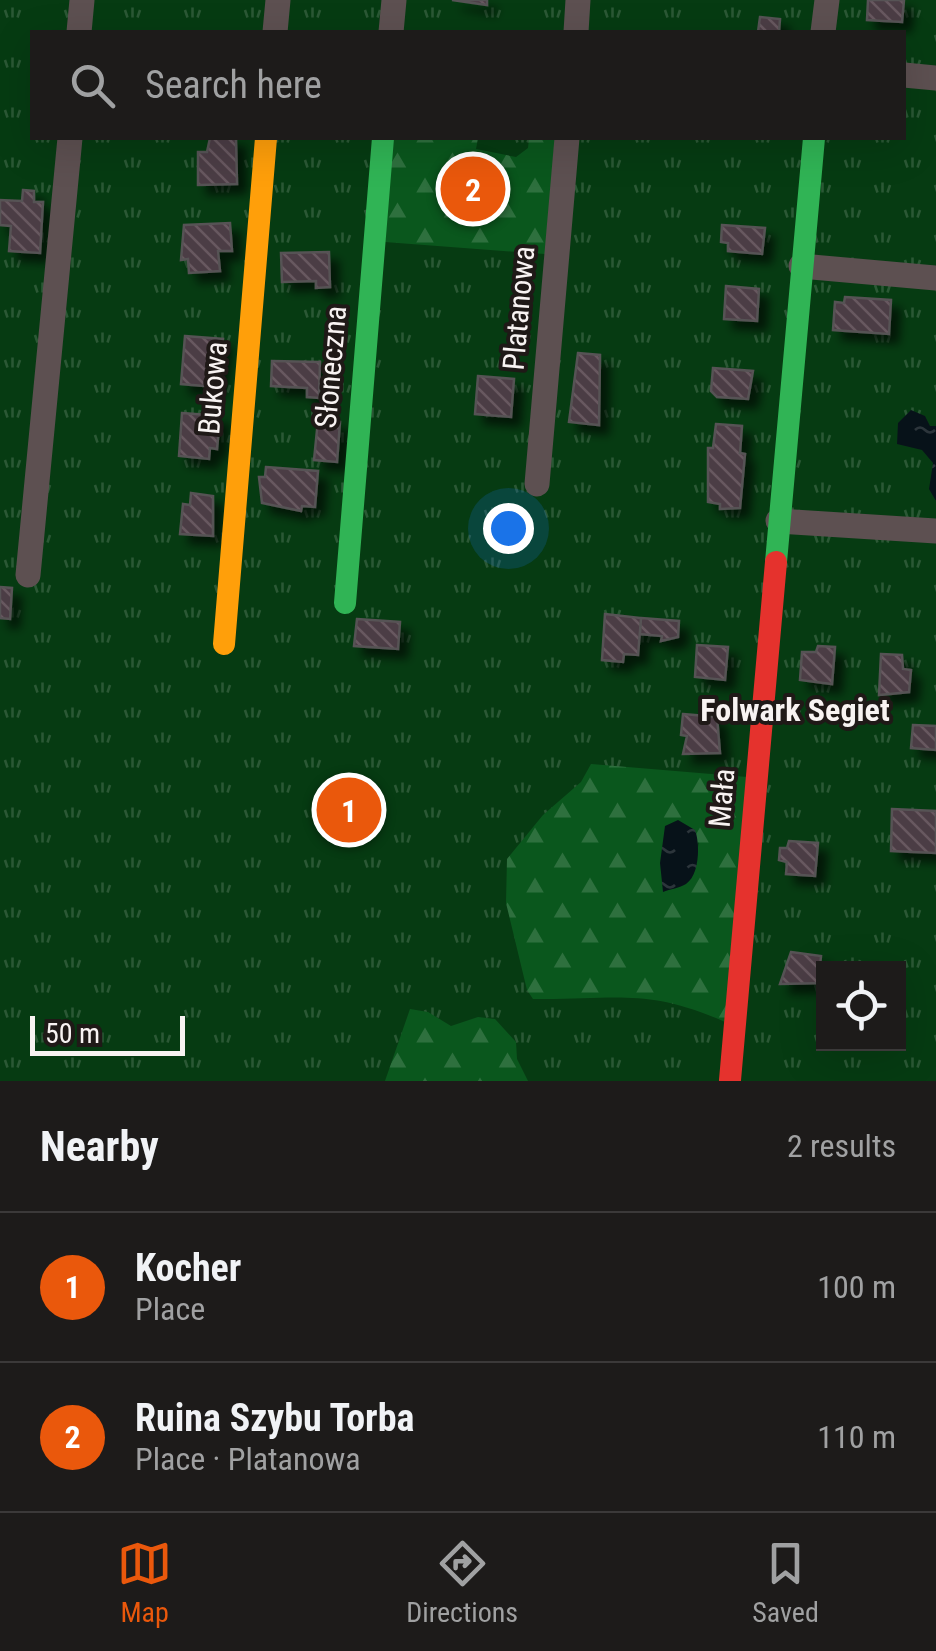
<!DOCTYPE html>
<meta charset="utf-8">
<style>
:root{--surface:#1d1b1a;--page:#2a2827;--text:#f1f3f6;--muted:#a0a1a2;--line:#3b3939;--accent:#ea580c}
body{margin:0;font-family:"Roboto Condensed",sans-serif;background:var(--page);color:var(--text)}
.controls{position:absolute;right:30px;bottom:30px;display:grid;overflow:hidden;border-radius:0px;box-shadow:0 10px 40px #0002}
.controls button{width:90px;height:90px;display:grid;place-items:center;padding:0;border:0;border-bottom:2px solid var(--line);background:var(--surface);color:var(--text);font:50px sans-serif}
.scale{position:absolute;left:30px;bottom:25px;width:155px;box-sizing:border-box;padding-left:10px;border:5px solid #f8f3f2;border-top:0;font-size:28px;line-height:35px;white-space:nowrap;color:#f8f3f2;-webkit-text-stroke:8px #1f1917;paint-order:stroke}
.you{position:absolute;left:508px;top:528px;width:35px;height:35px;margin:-25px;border:8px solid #fff;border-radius:50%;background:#1a73e8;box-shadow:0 0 0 15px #1a73e833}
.badge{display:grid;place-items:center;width:65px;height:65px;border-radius:50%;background:var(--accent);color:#fff;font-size:32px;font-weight:700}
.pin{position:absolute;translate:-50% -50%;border:5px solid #fff;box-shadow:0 2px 10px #0006}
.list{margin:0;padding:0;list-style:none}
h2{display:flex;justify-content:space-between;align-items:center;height:130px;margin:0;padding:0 40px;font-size:42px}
h2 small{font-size:32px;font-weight:400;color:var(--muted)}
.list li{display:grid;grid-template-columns:65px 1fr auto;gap:30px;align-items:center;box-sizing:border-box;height:150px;padding:0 40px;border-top:2px solid var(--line)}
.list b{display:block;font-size:38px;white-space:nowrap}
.list p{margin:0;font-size:32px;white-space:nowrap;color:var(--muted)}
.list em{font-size:32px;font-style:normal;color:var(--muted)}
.icon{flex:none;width:55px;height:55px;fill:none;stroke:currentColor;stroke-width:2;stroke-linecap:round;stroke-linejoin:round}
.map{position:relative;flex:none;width:936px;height:1081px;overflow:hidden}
.search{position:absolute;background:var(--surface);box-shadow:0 10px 40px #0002;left:30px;right:30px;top:30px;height:110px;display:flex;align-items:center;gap:25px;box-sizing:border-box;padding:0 35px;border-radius:0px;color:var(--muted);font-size:38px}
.sheet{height:430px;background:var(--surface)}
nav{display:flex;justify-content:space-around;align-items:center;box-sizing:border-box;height:140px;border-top:2px solid var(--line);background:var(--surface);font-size:28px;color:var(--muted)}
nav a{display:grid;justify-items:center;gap:5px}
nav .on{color:var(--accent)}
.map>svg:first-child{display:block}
.grass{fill:url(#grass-tufts);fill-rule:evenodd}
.forest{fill:url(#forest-firs);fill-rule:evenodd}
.water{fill:url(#water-ripples)}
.building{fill:url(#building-back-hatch);stroke:#565354;stroke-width:2.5;filter:url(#shadow)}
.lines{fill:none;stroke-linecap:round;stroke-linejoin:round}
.street{stroke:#5d5051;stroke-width:25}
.fast{stroke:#30b455;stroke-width:22}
.slow{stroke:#ff9f0a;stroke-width:22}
.jam{stroke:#e5322d;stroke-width:22}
.labels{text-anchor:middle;stroke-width:8;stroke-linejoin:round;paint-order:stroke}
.street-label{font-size:30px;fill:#f8f3f2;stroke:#1f1917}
.neighbourhood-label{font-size:32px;font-weight:bold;fill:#f8f3f2;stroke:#1f1917}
</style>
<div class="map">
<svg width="936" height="1081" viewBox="0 0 936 1081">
<defs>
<pattern id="grass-tufts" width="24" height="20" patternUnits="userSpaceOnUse" patternTransform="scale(2.5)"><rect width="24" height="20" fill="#063b12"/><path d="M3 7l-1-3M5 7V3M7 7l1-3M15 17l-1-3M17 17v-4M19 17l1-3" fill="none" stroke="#2b5835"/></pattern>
<pattern id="forest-firs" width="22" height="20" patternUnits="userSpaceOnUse" patternTransform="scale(2.5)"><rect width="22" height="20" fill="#0a571d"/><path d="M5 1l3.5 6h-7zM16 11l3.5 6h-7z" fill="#2e703e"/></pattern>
<pattern id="water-ripples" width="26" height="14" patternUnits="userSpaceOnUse" patternTransform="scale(2.5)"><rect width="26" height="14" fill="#071219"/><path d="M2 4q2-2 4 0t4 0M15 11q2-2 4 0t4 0" fill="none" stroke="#2c353b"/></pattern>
<pattern id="building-back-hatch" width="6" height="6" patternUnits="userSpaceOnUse" patternTransform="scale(2.5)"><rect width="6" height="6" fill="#4c3c45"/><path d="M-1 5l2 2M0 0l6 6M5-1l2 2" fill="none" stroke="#675960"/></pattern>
<filter id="shadow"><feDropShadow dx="9" dy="9" stdDeviation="5" flood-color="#0009"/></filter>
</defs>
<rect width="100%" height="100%" fill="#272422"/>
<path class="grass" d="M0,0h936v1081h-936zM32,32h872v106h-872zM824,968h74v76h-74z"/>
<path class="forest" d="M393,138h85l-2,11 40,8 12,-9 1,-10h26l-10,116 -160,-12z
M591,764l156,13 -22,245c-78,-35 -111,-22 -192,-23l-6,-9 -21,-87 1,-44 36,-44 38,-33zM699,842c-7,33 0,39 -36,49z
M410,1009l18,3 23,14 27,-9 17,2 21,23 1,17 11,22h-143z"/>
<path class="water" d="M911,410l14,6 5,10h6v75l-7,-12 4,-26 -11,-13 -25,-6 1,-21z
M678,820l17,10c5,13 5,45 -9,54 -6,4 -16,5 -23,8l-3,-29 5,-37z"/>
<path class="building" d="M452,0h35v5z
M868,0h36l-2,22 -35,-2z
M760,17l20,2 -1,13h-21z
M210,138h26l1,46 -39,1v-33h9z
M23,190l11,1v11h9l-3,51 -31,-2 2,-25 -11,-1v-25l22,1z
M230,223l2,28h-14l2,20 -31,2 -1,-14 -7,1 3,-35z
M722,225l43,3 -3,26 -34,-3v-8l-7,-1z
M329,252l1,35 -14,1v-7l-34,1 -1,-29z
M726,286l33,3 -2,32 -33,-2z
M845,297l46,3 -2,34 -56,-4 2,-28 9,1z
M185,336l38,3 -7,48 -35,-3z
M578,353l22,2 -1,70 -30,-3z
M272,361l48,1 -1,36 -12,-1v-9l-36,-2z
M713,368l40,3 -5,28 -31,-2 -6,-6z
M478,376l36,3 -3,38 -36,-3z
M182,413l38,3 -3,33 -7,-1 -1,11 -30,-3z
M318,420l22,2 -3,40 -23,-2z
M716,424l26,2 -2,27 5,1 -5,54 -20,1v-5l-12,-2v-54h5z
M266,467l52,4 -3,36 -13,-1 -1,5 -39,-8 -3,-26h6z
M191,493l22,3v40l-33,-2 3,-30 7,1z
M0,587l12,1 -2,31 -10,-1z
M605,614l36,4 -3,37 -14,-1 -1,8 -21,-2z
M641,618l38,3 -1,16 -17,4 1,-5 -22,-2z
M357,619l43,3 -2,27 -44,-3z
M697,645l31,2 -3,33 -30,-3z
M818,646l17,1 -3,37 -32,-4 2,-28h14z
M881,654l21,1 1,14 8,1 -2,22 -30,3z
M683,714l34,3 3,36 -37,1 4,-18 -6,-1z
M913,725l23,1v24l-25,-2z
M892,809l44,2v42l-45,-2z
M789,841l29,2 -3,33 -29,-2 1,-12 -8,-2 1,-12h7z
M791,952l30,4 -1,10 6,2 -2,15 -44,1z"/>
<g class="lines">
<path class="street" d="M79,32l3,-32
M275,32l3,-32
M391,32l3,-32
M576,32l2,-32
M823,32l4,-32
M904,75l32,3
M801,266l135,12
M537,484l30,-346
M778,521l158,10
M28,575l42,-437"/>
<path class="fast" d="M776,562l38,-424
M345,603l38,-465"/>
<path class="slow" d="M224,644l42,-506"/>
<path class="jam" d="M730,1080l46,-518"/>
</g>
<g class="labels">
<g class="street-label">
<text transform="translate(519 308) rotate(-85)" y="10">Platanowa</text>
<text transform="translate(331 367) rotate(-85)" y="10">Słoneczna</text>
<text transform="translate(213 388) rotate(-85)" y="10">Bukowa</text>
<text transform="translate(722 798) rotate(-85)" y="10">Mała</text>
</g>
<g class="neighbourhood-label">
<text x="795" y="721">Folwark Segiet</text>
</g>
</g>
</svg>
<div class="controls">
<button><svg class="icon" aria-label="locate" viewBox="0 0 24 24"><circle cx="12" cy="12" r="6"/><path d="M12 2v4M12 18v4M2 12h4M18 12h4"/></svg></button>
</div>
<div class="scale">50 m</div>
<div class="you"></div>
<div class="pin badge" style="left:349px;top:810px">1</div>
<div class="pin badge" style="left:473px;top:189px">2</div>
<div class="search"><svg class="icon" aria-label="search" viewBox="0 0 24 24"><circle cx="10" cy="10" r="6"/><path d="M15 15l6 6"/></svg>Search here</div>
</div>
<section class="sheet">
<h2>Nearby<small>2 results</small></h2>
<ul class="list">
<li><span class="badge">1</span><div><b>Kocher</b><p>Place</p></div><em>100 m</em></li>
<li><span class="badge">2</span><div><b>Ruina Szybu Torba</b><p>Place · Platanowa</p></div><em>110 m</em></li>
</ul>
</section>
<nav>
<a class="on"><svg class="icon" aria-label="map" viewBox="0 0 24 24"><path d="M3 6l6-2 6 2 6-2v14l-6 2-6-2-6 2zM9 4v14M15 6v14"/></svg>Map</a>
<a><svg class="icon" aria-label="directions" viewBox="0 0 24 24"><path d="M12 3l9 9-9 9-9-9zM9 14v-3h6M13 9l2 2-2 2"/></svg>Directions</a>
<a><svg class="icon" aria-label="saved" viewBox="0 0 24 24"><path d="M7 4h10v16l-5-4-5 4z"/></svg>Saved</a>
</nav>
